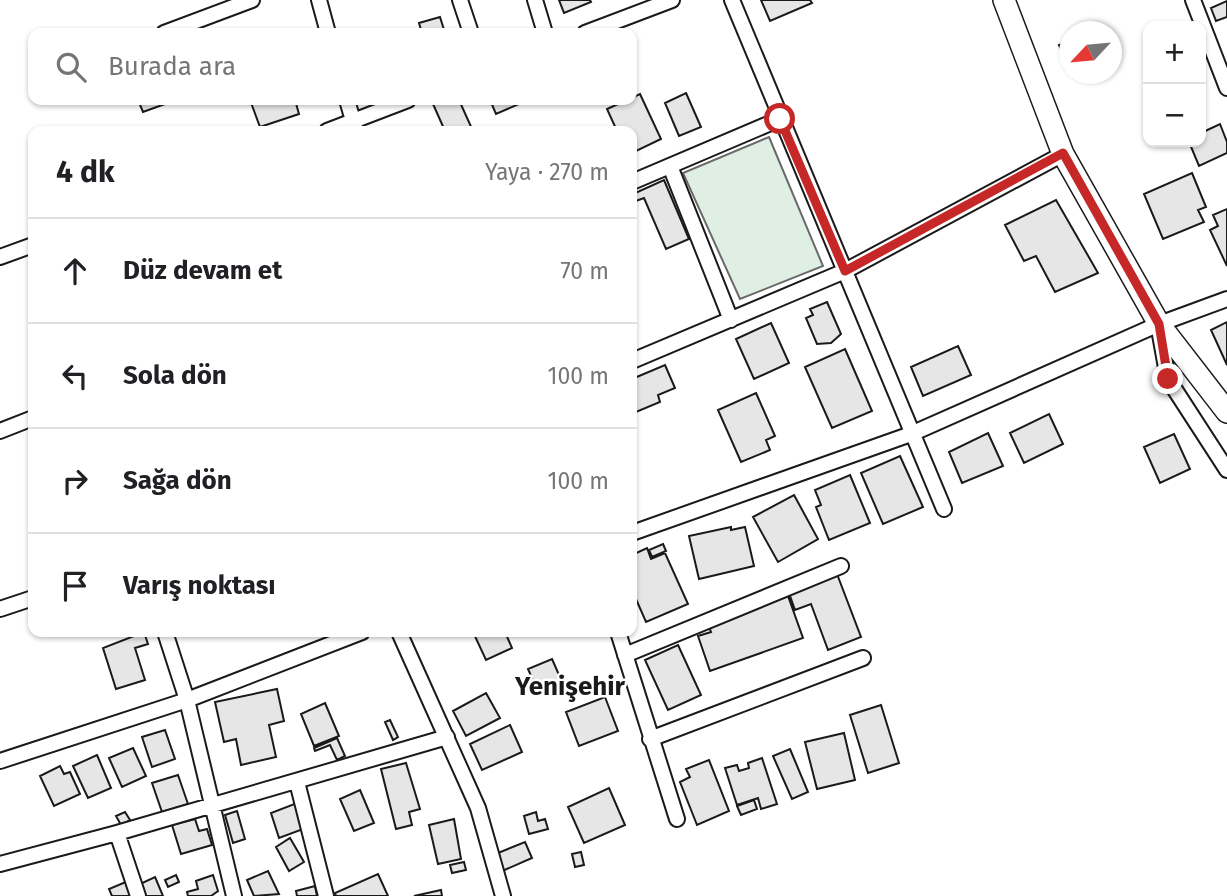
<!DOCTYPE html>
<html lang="tr">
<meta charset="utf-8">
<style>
:root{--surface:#fff;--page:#f6f6f6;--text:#202124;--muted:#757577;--line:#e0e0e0}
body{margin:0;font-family:"Fira Sans",sans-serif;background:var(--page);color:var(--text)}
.controls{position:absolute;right:21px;top:21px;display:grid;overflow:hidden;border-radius:14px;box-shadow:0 2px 5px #0004}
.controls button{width:63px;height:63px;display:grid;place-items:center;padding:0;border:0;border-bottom:2px solid var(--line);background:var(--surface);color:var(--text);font:35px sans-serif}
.compass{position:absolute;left:1059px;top:21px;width:63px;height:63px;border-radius:50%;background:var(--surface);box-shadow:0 2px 5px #0004;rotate:244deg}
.stop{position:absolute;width:21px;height:21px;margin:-16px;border:5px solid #c62828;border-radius:50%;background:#fff}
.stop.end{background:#c62828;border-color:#fff;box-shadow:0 2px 7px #0008}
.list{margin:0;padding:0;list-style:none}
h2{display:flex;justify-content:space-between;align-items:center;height:91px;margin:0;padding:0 28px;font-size:30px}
h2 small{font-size:23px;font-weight:400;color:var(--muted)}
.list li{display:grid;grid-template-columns:46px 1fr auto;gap:21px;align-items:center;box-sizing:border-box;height:105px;padding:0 28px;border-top:2px solid var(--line)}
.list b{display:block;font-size:26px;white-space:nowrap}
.list em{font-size:23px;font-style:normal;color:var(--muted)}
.icon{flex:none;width:38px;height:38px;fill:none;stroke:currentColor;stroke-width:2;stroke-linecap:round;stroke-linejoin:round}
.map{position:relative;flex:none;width:1227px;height:896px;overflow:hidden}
.search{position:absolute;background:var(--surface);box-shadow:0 2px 5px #0004;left:28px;top:28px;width:609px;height:77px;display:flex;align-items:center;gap:18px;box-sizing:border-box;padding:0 24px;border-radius:14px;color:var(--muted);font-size:26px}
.panel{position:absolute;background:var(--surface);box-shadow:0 2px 5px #0004;left:28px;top:126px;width:609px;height:511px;border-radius:14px}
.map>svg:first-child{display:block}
.green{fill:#e0efe3;stroke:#6a6a6a;stroke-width:2}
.building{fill:#e6e6e6;stroke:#1a1a1a;stroke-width:2}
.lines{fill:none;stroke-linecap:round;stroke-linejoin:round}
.street-casing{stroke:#1a1a1a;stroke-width:18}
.secondary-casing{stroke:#1a1a1a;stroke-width:24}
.street{stroke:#fff;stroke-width:14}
.secondary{stroke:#fff;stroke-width:21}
.route{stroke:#c62828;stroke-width:9}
.labels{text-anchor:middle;stroke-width:5;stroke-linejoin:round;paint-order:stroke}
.district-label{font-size:26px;font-weight:bold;fill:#1a1a1a;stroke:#fff}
</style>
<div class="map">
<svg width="1227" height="896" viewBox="0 0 1227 896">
<rect width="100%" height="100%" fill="#fff"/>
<path class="green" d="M769,137l54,129 -83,33 -57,-126z"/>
<path class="building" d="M559,0h31l1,2 -27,11z
M761,0h49l2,3 -42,18z
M1227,1v16l-11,4 -5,-13z
M440,17l5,16h-23l-3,-10z
M1070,41v29l-11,-25z
M686,93l15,34 -22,9 -14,-33z
M640,94l21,45 -29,14v-22h-15l-10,-22z
M138,100h38l-33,12z
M250,100h45l4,14 -39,13z
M443,100h16l14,31h-28l-12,-27z
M490,100h38l-32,14z
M1220,124l7,18v11l-28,13 -10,-24h12v-9z
M1192,173l14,34 -8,3 6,12 -41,17 -19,-45z
M664,180l25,59 -23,10 -22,-51 -8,3 -3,-7z
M1056,200l42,73 -43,19 -19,-36 -12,5 -19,-36z
M1227,209v57l-17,-36 8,-4 -5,-11z
M827,302l14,32 -10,9 -14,1 -11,-26 7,-3 -3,-6z
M1227,322v43l-16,-35z
M771,323l18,40 -35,16 -18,-40z
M958,346l13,29 -48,21 -12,-29z
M845,349l27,62 -40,17 -27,-61z
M665,365l10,23 -17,7 2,7 -24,10 -4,-9v-24z
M756,393l19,43 -9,4 4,10 -29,12 -23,-52z
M1049,414l14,30 -39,19 -14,-30z
M988,433l15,33 -41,17 -13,-31z
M1174,434l16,35 -30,14 -16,-36z
M900,456l23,51 -40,17 -22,-51z
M850,475l20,48 -41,17 -13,-33 5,-2 -6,-15z
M794,495l24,44 -40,23 -25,-45z
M731,527v3l14,-3 9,39 -55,13 -10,-43z
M663,544l3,7 -14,6 -3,-7z
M647,548l4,11 14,-6 23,51 -42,18 -14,-32v-35z
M837,574l24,63 -33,13 -17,-46 -16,6 -6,-17z
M788,596l15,42 -93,33 -12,-35 13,-4 -3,-8z
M144,632l4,12 -13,4 10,32 -29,9 -13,-41z
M473,632h32l7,16 -26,12z
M678,645l23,50 -33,15 -23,-50z
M552,659l11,25 -24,10 -11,-25z
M277,689l7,32 -15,4 7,32 -35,8 -5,-26 -12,3 -9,-40z
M486,693l14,25 -34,18 -13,-25z
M605,697l13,34 -39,15 -13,-34z
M325,703l14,33 -25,10 -13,-32z
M881,705l18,58 -31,10 -18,-58z
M390,720l8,17 -5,3 -8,-18z
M510,725l12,27 -40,18 -12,-26z
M165,730l10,29 -23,8 -10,-30z
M844,733l11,47 -38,9 -12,-47z
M337,738l8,18 -8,4 -7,-15 -15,6 -1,-3z
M133,748l13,28 -24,11 -13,-29z
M790,749l18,43 -16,7 -19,-43z
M97,755l14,33 -23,10 -15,-32z
M762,758l15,46 -16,5 -3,-11 -21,7 -12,-37 12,-3 2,6 10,-3 -1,-5z
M709,760l20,51 -32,14 -17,-43 10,-5 -4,-8z
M406,763l14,46 -11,3 3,13 -16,4 -15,-60z
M60,766l4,8 6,-2 10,22 -26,12 -14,-30z
M178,775l10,29 -26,8 -10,-29z
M609,788l16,37 -41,18 -16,-36z
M360,790l14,33 -20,8 -14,-32z
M754,800l3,9 -16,6 -4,-9z
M297,803l9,25 -27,10 -8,-25z
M237,811l8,28 -12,4 -8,-28z
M125,812l5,8 -9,5 -5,-9z
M536,812l2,9 7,-2 3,10 -19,5 -5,-18z
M195,819l4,12 8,-2 5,16 -31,9 -9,-29z
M454,819l7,40 -23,5 -9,-39z
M290,838l14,24 -15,9 -13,-24z
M525,842l7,16 -32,14 -7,-17z
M581,852l3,13 -9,2 -3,-13z
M464,862l2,8 -14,3 -2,-8z
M268,871l11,23 -25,2 -7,-16z
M378,874l10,22h-52l-1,-3z
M176,875l3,7 -11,5 -3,-7z
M213,875l5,16 -7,5h-23l-1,-4 11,-3 -2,-8z
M155,877l8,19h-18l-5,-12z
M128,881l7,15h-23l-3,-7z
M315,886l2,10h-20l-1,-5z
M441,890l1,6h-28z"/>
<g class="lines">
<defs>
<path id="street" d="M319,0l9,33
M460,0l11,33
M535,0l10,33
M732,0l212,509
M1193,0l34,88
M164,33l88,-33
M585,33l87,-33
M347,100l9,31
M327,131l81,-31
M670,166l61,154
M632,182l148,-63
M0,257l33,-12
M1159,329l9,50 59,91
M632,361l213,-90 218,-117
M0,431l33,-13
M632,533l279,-99 248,-110 68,-25
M0,609l33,-11
M165,632l22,68 47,196
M399,632l79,176 25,88
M618,632l59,187
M625,655l216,-89
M650,739l213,-81
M0,761l187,-61 175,-68
M297,782l29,114
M0,864l117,-31
M138,896l-21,-63 330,-96"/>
<path id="secondary" d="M1004,0l59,154 96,170 68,88"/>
</defs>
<use href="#street" class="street-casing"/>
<use href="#secondary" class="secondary-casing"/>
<use href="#street" class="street"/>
<use href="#secondary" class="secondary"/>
</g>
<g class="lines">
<path class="route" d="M780,119l65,152 218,-118 96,171 9,55"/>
</g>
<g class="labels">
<g class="district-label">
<text x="570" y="695">Yenişehir</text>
</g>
</g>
</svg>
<div class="controls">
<button>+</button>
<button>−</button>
</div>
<svg class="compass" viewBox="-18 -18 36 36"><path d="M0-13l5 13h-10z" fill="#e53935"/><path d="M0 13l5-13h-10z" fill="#757577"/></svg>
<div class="stop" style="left:780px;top:119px"></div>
<div class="stop end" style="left:1168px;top:379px"></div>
<div class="search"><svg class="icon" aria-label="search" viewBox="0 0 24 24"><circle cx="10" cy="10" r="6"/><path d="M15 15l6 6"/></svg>Burada ara</div>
<section class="panel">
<h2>4 dk<small>Yaya · 270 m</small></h2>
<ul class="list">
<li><svg class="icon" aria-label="ahead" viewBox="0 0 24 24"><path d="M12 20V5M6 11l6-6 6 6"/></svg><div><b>Düz devam et</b></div><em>70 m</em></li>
<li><svg class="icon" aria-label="left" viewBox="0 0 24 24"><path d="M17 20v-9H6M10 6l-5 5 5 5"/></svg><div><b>Sola dön</b></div><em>100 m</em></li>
<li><svg class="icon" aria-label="right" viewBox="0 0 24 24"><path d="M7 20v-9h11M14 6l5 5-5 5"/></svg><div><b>Sağa dön</b></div><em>100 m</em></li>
<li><svg class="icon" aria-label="arrive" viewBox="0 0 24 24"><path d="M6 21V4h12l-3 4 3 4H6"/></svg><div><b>Varış noktası</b></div></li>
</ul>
</section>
</div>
